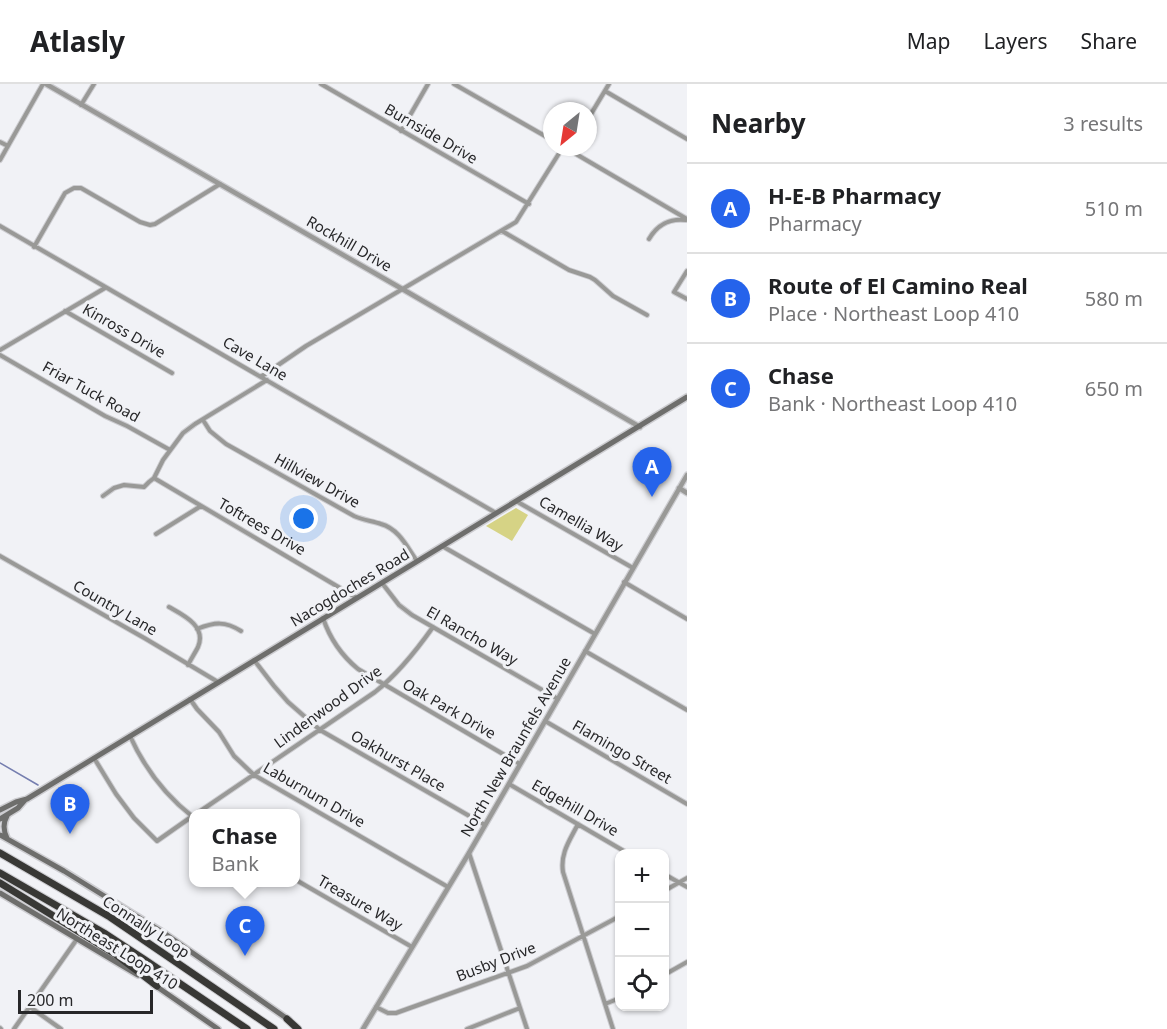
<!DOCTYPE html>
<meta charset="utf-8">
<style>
:root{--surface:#fff;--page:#f6f6f6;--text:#202124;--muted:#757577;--line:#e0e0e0;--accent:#2563eb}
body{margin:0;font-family:"Noto Sans",sans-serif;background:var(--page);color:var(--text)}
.controls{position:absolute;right:18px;bottom:18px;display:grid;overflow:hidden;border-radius:12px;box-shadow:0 2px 4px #0004}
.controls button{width:54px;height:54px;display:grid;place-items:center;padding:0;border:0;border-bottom:2px solid var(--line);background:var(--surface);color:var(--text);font:30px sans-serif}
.compass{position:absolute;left:543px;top:18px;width:54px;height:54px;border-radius:50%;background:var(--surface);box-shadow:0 2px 4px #0004;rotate:210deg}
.scale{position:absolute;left:18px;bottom:15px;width:135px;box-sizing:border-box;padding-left:6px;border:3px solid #272729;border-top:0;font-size:16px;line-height:21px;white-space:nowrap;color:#272729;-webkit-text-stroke:4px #f1f2f6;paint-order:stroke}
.you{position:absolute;left:304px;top:435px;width:21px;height:21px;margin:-15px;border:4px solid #fff;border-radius:50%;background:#1a73e8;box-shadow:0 0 0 9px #1a73e833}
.badge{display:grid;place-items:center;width:39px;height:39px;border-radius:50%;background:var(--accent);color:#fff;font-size:20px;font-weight:700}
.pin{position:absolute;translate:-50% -50px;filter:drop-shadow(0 2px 3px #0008)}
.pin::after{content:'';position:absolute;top:32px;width:21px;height:18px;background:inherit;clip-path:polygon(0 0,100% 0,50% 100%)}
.popup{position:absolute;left:189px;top:725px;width:111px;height:78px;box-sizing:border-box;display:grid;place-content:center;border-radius:12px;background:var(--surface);filter:drop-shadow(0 2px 4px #0005);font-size:20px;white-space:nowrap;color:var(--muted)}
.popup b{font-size:22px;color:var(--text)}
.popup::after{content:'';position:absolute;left:50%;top:100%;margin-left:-12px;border:12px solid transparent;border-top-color:var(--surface)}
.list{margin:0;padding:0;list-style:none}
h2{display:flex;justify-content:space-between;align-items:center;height:78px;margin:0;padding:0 24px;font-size:26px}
h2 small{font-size:20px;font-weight:400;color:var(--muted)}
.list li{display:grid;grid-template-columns:39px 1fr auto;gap:18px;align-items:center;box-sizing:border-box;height:90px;padding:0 24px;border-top:2px solid var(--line)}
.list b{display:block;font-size:22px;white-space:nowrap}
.list p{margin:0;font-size:20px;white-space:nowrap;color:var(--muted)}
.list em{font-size:20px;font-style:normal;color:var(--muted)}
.icon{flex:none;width:33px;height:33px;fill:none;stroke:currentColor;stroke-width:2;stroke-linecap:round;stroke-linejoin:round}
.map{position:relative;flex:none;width:687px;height:945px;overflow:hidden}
header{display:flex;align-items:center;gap:36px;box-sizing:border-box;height:84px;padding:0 30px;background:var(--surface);border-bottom:2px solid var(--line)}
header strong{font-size:28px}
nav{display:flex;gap:33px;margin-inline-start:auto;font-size:21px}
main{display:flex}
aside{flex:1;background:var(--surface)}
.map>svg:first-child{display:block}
.green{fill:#d6d385}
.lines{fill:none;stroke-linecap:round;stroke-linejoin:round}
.stream{stroke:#757eaf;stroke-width:1.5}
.minor-casing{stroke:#cdcdd1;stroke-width:6}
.tertiary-casing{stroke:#cdcdd1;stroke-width:7}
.secondary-casing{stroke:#cdcdd1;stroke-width:8}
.motorway-casing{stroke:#cdcdd1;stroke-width:9}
.minor{stroke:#999997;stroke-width:4}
.tertiary{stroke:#999997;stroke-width:4.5}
.secondary{stroke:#6e6e6c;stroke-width:5}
.motorway{stroke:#383835;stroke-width:7}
.labels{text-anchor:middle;stroke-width:6;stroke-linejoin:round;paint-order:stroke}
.street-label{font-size:15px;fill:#272729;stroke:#f1f2f6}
</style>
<header>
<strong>Atlasly</strong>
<nav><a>Map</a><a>Layers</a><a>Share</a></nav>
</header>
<main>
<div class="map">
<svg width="687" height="945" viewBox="0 0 687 945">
<rect width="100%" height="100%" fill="#f1f2f6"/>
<path class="green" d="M516,424l12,7 -16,26 -26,-15z"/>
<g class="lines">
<path class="stream" d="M0,679l38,22"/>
<defs>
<path id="minor" d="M321,0l208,120
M454,0l98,56
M605,7l82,48
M81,21l13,-21
M588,35l21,-35
M401,47l27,-47
M0,58l8,4
M564,63l123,72
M0,76l43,-76
M0,142l496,287
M502,147l67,39 21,7 5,3 18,16 34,19
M649,155c8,-14 21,-21 37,-19
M34,163l31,-54 9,-5h7l59,34 10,3 5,-1 65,-40
M687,187l-13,21 13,7
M65,227l107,62
M0,266l105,-62
M0,271l105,61 22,10 43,24
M262,292l44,-30 210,-124 47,-75
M203,336l7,11 16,13 128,72c9,4 18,5 27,8 18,5 26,23 36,37
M154,394l203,120
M154,394l9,-18 20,-27 12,-9 72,-44
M103,412l11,-8 10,-3 20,2 5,-5 5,-4
M516,417l117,67
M156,450l45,-28
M442,462l153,88
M0,472l146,83 72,43
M624,498l63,37
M382,499l17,22 13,10 146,84
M169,523c14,8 38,19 29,40 -3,6 -7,12 -10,18
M323,534c7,21 18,37 35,51l162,95
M197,545c18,-7 28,-8 44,2
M585,567l102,59
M254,576l20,26 14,16 32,28 165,95
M190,615l7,10 22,23 15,24 20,19 194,112
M545,637l142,83
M130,652c14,31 36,60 63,81
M94,674l22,36 18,24 23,23 37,-26
M509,700l120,70
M196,730l179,-122c23,-18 41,-41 58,-65
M578,740c-8,16 -18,29 -15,48l50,157
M469,769l58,176
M664,790l23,13
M296,796l116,67
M664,807l23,-13
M664,891l23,-13
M605,920l15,-6
M30,923l31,22
M376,923l12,6h8l131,-47 93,-50
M0,944l1,1
M14,945l63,-90
M467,945l53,-21"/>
<path id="tertiary" d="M46,0l358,206 236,137
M679,404l8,5
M363,945l106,-176 218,-378"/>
<path id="secondary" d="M0,726l16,-8 11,-3 660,-402
M0,735l18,-11 7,-8
M0,751l64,36 100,62 125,87
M7,754c-4,-8 -4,-15 0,-22
M0,809l138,82
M153,900l65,45"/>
<path id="motorway" d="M0,769l110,64 164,112
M0,789l104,60 41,27 102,69
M0,799l115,71 42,32
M287,935l11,10"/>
</defs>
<use href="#minor" class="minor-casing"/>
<use href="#tertiary" class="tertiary-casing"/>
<use href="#secondary" class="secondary-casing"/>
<use href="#motorway" class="motorway-casing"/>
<use href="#minor" class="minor"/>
<use href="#tertiary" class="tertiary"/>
<use href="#secondary" class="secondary"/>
<use href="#motorway" class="motorway"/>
</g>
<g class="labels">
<g class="street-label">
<text transform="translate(431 50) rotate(30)" y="5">Burnside Drive</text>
<text transform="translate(349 160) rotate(30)" y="5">Rockhill Drive</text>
<text transform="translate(124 247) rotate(30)" y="5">Kinross Drive</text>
<text transform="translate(255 275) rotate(30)" y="5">Cave Lane</text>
<text transform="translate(91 308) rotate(29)" y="5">Friar Tuck Road</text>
<text transform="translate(317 397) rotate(29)" y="5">Hillview Drive</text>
<text transform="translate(581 440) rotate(30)" y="5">Camellia Way</text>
<text transform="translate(262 443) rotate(30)" y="5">Toftrees Drive</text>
<text transform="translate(350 504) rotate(-31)" y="5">Nacogdoches Road</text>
<text transform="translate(115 524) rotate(30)" y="5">Country Lane</text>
<text transform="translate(472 552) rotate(30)" y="5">El Rancho Way</text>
<text transform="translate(328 623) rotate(-36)" y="5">Lindenwood Drive</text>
<text transform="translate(449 625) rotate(30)" y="5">Oak Park Drive</text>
<text transform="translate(516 663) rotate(-60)" y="5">North New Braunfels Avenue</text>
<text transform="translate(622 668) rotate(30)" y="5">Flamingo Street</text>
<text transform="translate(398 677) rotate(30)" y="5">Oakhurst Place</text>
<text transform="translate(314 711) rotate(30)" y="5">Laburnum Drive</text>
<text transform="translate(575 724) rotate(30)" y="5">Edgehill Drive</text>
<text transform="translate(360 819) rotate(30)" y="5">Treasure Way</text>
<text transform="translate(146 843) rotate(33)" y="5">Connally Loop</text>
<text transform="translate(117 865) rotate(32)" y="5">Northeast Loop 410</text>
<text transform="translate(496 878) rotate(-21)" y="5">Busby Drive</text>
</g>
</g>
</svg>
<div class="controls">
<button>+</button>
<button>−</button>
<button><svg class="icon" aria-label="locate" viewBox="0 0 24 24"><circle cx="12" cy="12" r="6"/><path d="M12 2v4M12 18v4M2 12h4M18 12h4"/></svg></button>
</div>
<svg class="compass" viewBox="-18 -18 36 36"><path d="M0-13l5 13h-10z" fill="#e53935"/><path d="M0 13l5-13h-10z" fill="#757577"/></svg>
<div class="scale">200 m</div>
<div class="you"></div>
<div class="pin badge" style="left:652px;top:413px">A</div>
<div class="pin badge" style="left:70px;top:750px">B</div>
<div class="pin badge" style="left:245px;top:872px">C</div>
<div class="popup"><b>Chase</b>Bank</div>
</div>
<aside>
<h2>Nearby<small>3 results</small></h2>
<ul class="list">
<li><span class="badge">A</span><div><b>H-E-B Pharmacy</b><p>Pharmacy</p></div><em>510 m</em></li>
<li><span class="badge">B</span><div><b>Route of El Camino Real</b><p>Place · Northeast Loop 410</p></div><em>580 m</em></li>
<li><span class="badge">C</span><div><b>Chase</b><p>Bank · Northeast Loop 410</p></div><em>650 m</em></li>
</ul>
</aside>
</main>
